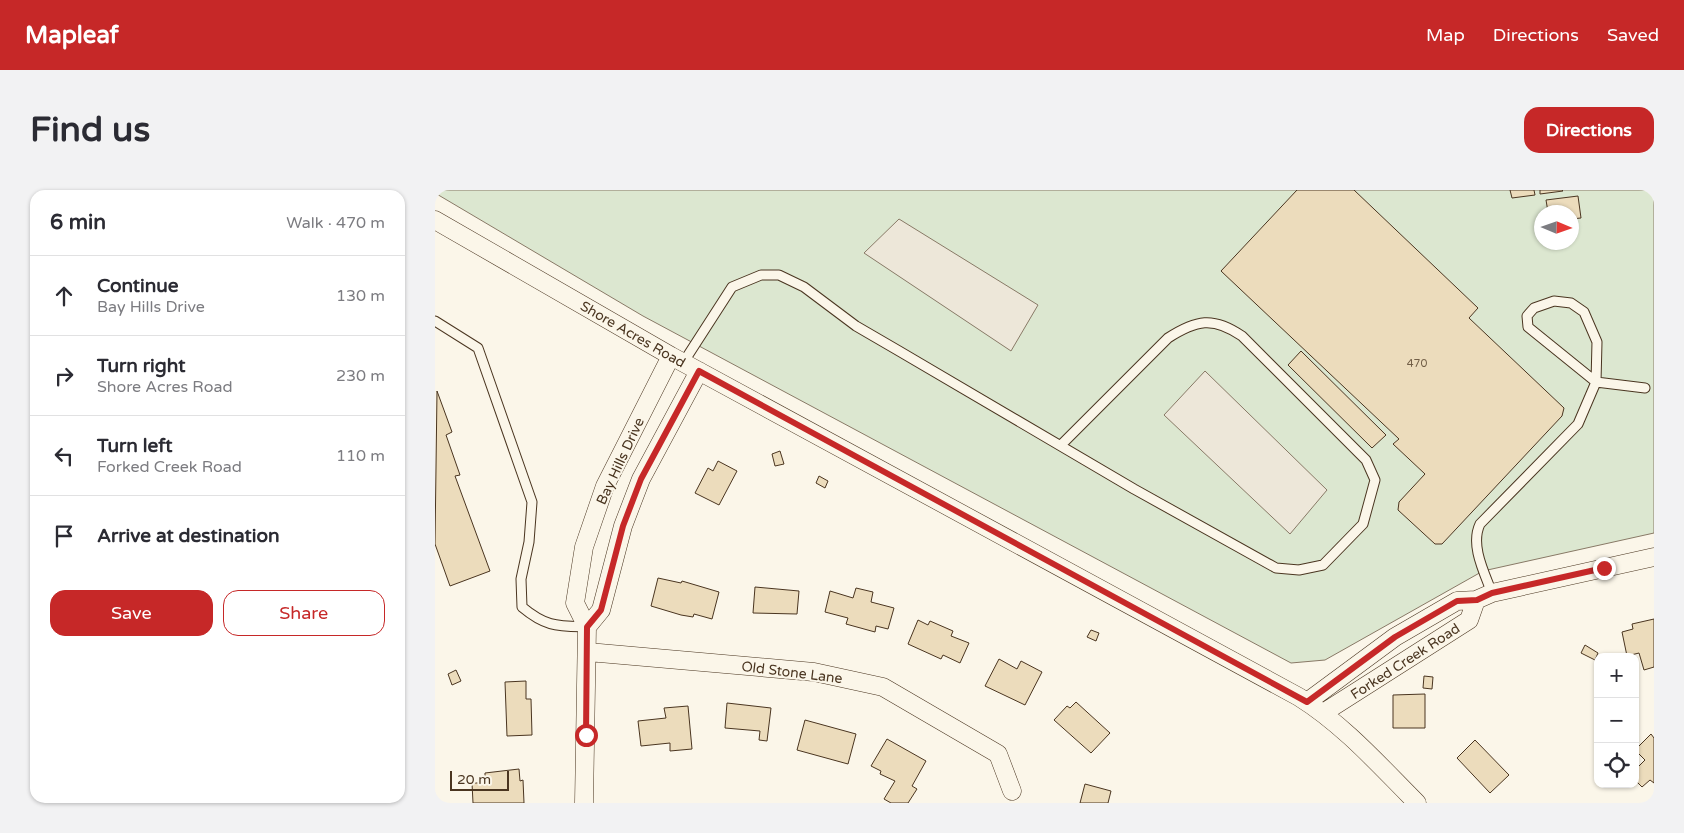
<!DOCTYPE html>
<meta charset="utf-8">
<style>
:root{--surface:#fff;--page:#f2f2f3;--text:#2b2b33;--muted:#7c7c81;--line:#e1e1e2;--accent:#c62828}
body{margin:0;font-family:"Varela Round",sans-serif;background:var(--page);color:var(--text)}
.controls{position:absolute;right:15px;bottom:15px;display:grid;overflow:hidden;border-radius:10px;box-shadow:0 1px 4px #0004}
.controls button{width:45px;height:45px;display:grid;place-items:center;padding:0;border:0;border-bottom:1px solid var(--line);background:var(--surface);color:var(--text);font:25px sans-serif}
.compass{position:absolute;left:1099px;top:15px;width:45px;height:45px;border-radius:50%;background:var(--surface);box-shadow:0 1px 4px #0004;rotate:92deg}
.scale{position:absolute;left:15px;bottom:12px;width:59px;box-sizing:border-box;padding-left:5px;border:2px solid #4a3520;border-top:0;font-size:14px;line-height:18px;white-space:nowrap;color:#4a3520;-webkit-text-stroke:4px #fbf6e9;paint-order:stroke}
.stop{position:absolute;width:15px;height:15px;margin:-11px;border:4px solid #c62828;border-radius:50%;background:#fff}
.stop.end{background:#c62828;border-color:#fff;box-shadow:0 1px 5px #0008}
.list{margin:0;padding:0;list-style:none}
h2{display:flex;justify-content:space-between;align-items:center;height:65px;margin:0;padding:0 20px;font-size:21px}
h2 small{font-size:16px;font-weight:400;color:var(--muted)}
.list li{display:grid;grid-template-columns:32px 1fr auto;gap:15px;align-items:center;box-sizing:border-box;height:80px;padding:0 20px;border-top:1px solid var(--line)}
.list b{display:block;font-size:19px;white-space:nowrap}
.list p{margin:0;font-size:16px;white-space:nowrap;color:var(--muted)}
.list em{font-size:16px;font-style:normal;color:var(--muted)}
.actions{display:flex;gap:10px;padding:15px 20px}
.actions a{flex:1;padding:11px 0;border:1px solid var(--accent);border-radius:15px;text-align:center;font-size:18px;color:var(--accent)}
.actions .main{background:var(--accent);color:#fff}
.icon{flex:none;width:28px;height:28px;fill:none;stroke:currentColor;stroke-width:2;stroke-linecap:round;stroke-linejoin:round}
.map{position:relative;flex:none;width:1219px;height:613px;overflow:hidden;border-radius:15px}
header{display:flex;align-items:center;gap:30px;box-sizing:border-box;height:70px;padding:0 25px;background:var(--accent);color:#fff}
header strong{font-size:24px}
nav{display:flex;gap:28px;margin-inline-start:auto;font-size:18px}
.intro{display:flex;align-items:center;justify-content:space-between;box-sizing:border-box;height:120px;padding:0 30px}
h1{margin:0;font-size:35px}
.button{padding:12px 22px;border-radius:15px;background:var(--accent);color:#fff;font-size:18px;font-weight:700}
main{display:flex;gap:30px;padding:0 30px}
aside{flex:1;background:var(--surface);border-radius:15px;box-shadow:0 1px 4px #0004}
.map>svg:first-child{display:block}
.green{fill:#dce7d0;stroke:#887966;fill-rule:evenodd}
.parking{fill:#ede7d9;stroke:#887966}
.building{fill:#ecdcbc;stroke:#4a3520}
.lines{fill:none;stroke-linecap:round;stroke-linejoin:round}
.lane-casing{stroke:#4a3520;stroke-width:11}
.street-casing{stroke:#4a3520;stroke-width:19}
.lane{stroke:#fbf6e9;stroke-width:9}
.street{stroke:#fbf6e9;stroke-width:18}
.route{stroke:#c62828;stroke-width:6}
.labels{text-anchor:middle;stroke-width:4;stroke-linejoin:round;paint-order:stroke}
.number-label{font-size:11px;fill:#725f47}
.street-label{font-size:14px;fill:#4a3520;stroke:#fbf6e9}
</style>
<header>
<strong>Mapleaf</strong>
<nav><a>Map</a><a>Directions</a><a>Saved</a></nav>
</header>
<div class="intro"><h1>Find us</h1><a class="button">Directions</a></div>
<main>
<aside>
<h2>6 min<small>Walk · 470 m</small></h2>
<ul class="list">
<li><svg class="icon" aria-label="ahead" viewBox="0 0 24 24"><path d="M12 20V5M6 11l6-6 6 6"/></svg><div><b>Continue</b><p>Bay Hills Drive</p></div><em>130 m</em></li>
<li><svg class="icon" aria-label="right" viewBox="0 0 24 24"><path d="M7 20v-9h11M14 6l5 5-5 5"/></svg><div><b>Turn right</b><p>Shore Acres Road</p></div><em>230 m</em></li>
<li><svg class="icon" aria-label="left" viewBox="0 0 24 24"><path d="M17 20v-9H6M10 6l-5 5 5 5"/></svg><div><b>Turn left</b><p>Forked Creek Road</p></div><em>110 m</em></li>
<li><svg class="icon" aria-label="arrive" viewBox="0 0 24 24"><path d="M6 21V4h12l-3 4 3 4H6"/></svg><div><b>Arrive at destination</b></div></li>
</ul>
<div class="actions"><a class="main">Save</a><a>Share</a></div>
</aside>
<div class="map">
<svg width="1219" height="613" viewBox="0 0 1219 613">
<rect width="100%" height="100%" fill="#fbf6e9"/>
<path class="green" d="M0,0h1219v343l-171,38 -158,89 -34,3 -648,-347 -208,-123zM1106,22h30v30h-30z"/>
<path class="parking" d="M464,29l139,86 -27,46 -147,-98z
M770,181l122,119 -37,44 -126,-119z"/>
<path class="building" d="M862,0h57l124,118 -9,10 95,90 -2,8 -120,128h-7l-37,-34 1,-8 26,-28 -32,-30 6,-5 -178,-168z
M1075,0h24l1,5 -23,3z
M1105,0h22l1,1 -23,3z
M1143,6l3,22 -10,1v-7h-23l-2,-12z
M866,161l85,84 -14,13 -84,-83z
M2,201l15,41 -6,3 14,40 -5,1 35,95 -40,15 -15,-42z
M345,261l4,13 -9,2 -3,-12z
M283,271l19,10 -18,34 -24,-12 13,-25 5,3z
M384,286l9,5 -3,7 -9,-5z
M223,388l23,5 1,-2 37,11 -7,27 -18,-5 -1,3 -12,-2 -30,-9z
M320,397l44,4 -2,23 -44,-1z
M421,398l17,4 -2,10 23,6 -6,21 -12,-3 -1,6 -29,-8 2,-6 -23,-6 5,-21 23,7z
M1219,429v48l-10,3 -5,-17 -12,3 -5,-24 11,-3 -1,-5z
M483,430l10,5 2,-4 23,10 -2,5 18,7 -9,20 -17,-8 -2,4 -33,-15z
M656,440l8,3 -3,8 -9,-4z
M1150,455l13,8 -3,7 -14,-7z
M564,469l18,10 4,-8 21,11 -17,33 -40,-19z
M21,480l5,11 -9,4 -4,-11z
M989,486l9,1 -1,12 -9,-1z
M91,491v18h5l1,36 -25,1 -2,-54z
M990,504v34h-32v-33z
M641,512l34,31 -19,20 -37,-33 13,-14 3,2z
M292,513l44,5 -4,33 -8,-1 1,-9 -35,-3z
M253,516l4,43 -22,2v-8l-29,3 -3,-25 28,-3 -2,-10z
M370,530l51,14 -8,30 -51,-14z
M1216,544l3,4v45l-4,-3 -8,7 -7,-7v-10l10,-10 -10,-10z
M452,549l39,22 -14,25 5,3 -9,14h-17l-7,-4 11,-18 -15,-7 1,-3 -10,-5z
M1040,550l34,35 -19,18 -33,-35z
M84,579l1,12 3,-1 1,23h-51l-1,-20h13v-10z
M650,594l26,7 -3,12h-28z"/>
<g class="lines">
<defs>
<path id="lane" d="M0,131l43,27 54,154 -3,40 -8,37 1,28c24,20 35,19 65,20
M248,173l49,-76 29,-12h18l25,12 52,39 43,25 235,138 142,79 23,2 24,-5 40,-41 12,-44 -9,-20 -124,-124c-29,-20 -46,-16 -74,2l-107,107
M1057,403c-8,-21 -22,-48 -12,-69l98,-100 18,-42 1,-40 -13,-30 -13,-9 -17,-2 -20,7 -7,8 1,11 68,55 49,6"/>
<path id="street" d="M0,30l236,136 628,341c45,28 81,69 118,106
M152,437l14,-17 22,-84 18,-47 58,-108
M153,462l226,20 69,15 115,67 14,37
M872,512l88,-65 62,-36 19,-1 16,-7 162,-36
M888,523l146,-93 7,-20
M149,613l3,-176 -12,-24 9,-56 21,-61 66,-130"/>
</defs>
<use href="#lane" class="lane-casing"/>
<use href="#street" class="street-casing"/>
<use href="#lane" class="lane"/>
<use href="#street" class="street"/>
</g>
<g class="lines">
<path class="route" d="M151,545l1,-108 14,-17 22,-84 18,-47 58,-108 608,331 88,-65 62,-36 20,-1 15,-7 112,-25"/>
</g>
<g class="labels">
<g class="number-label">
<text x="982" y="177">470</text>
</g>
<g class="street-label">
<text transform="translate(198 144) rotate(30)" y="5">Shore Acres Road</text>
<text transform="translate(185 271) rotate(-65)" y="5">Bay Hills Drive</text>
<text transform="translate(970 471) rotate(-33)" y="5">Forked Creek Road</text>
<text transform="translate(357 482) rotate(7)" y="5">Old Stone Lane</text>
</g>
</g>
</svg>
<div class="controls">
<button>+</button>
<button>−</button>
<button><svg class="icon" aria-label="locate" viewBox="0 0 24 24"><circle cx="12" cy="12" r="6"/><path d="M12 2v4M12 18v4M2 12h4M18 12h4"/></svg></button>
</div>
<svg class="compass" viewBox="-18 -18 36 36"><path d="M0-13l5 13h-10z" fill="#e53935"/><path d="M0 13l5-13h-10z" fill="#7c7c81"/></svg>
<div class="scale">20 m</div>
<div class="stop" style="left:151px;top:545px"></div>
<div class="stop end" style="left:1169px;top:378px"></div>
</div>
</main>
